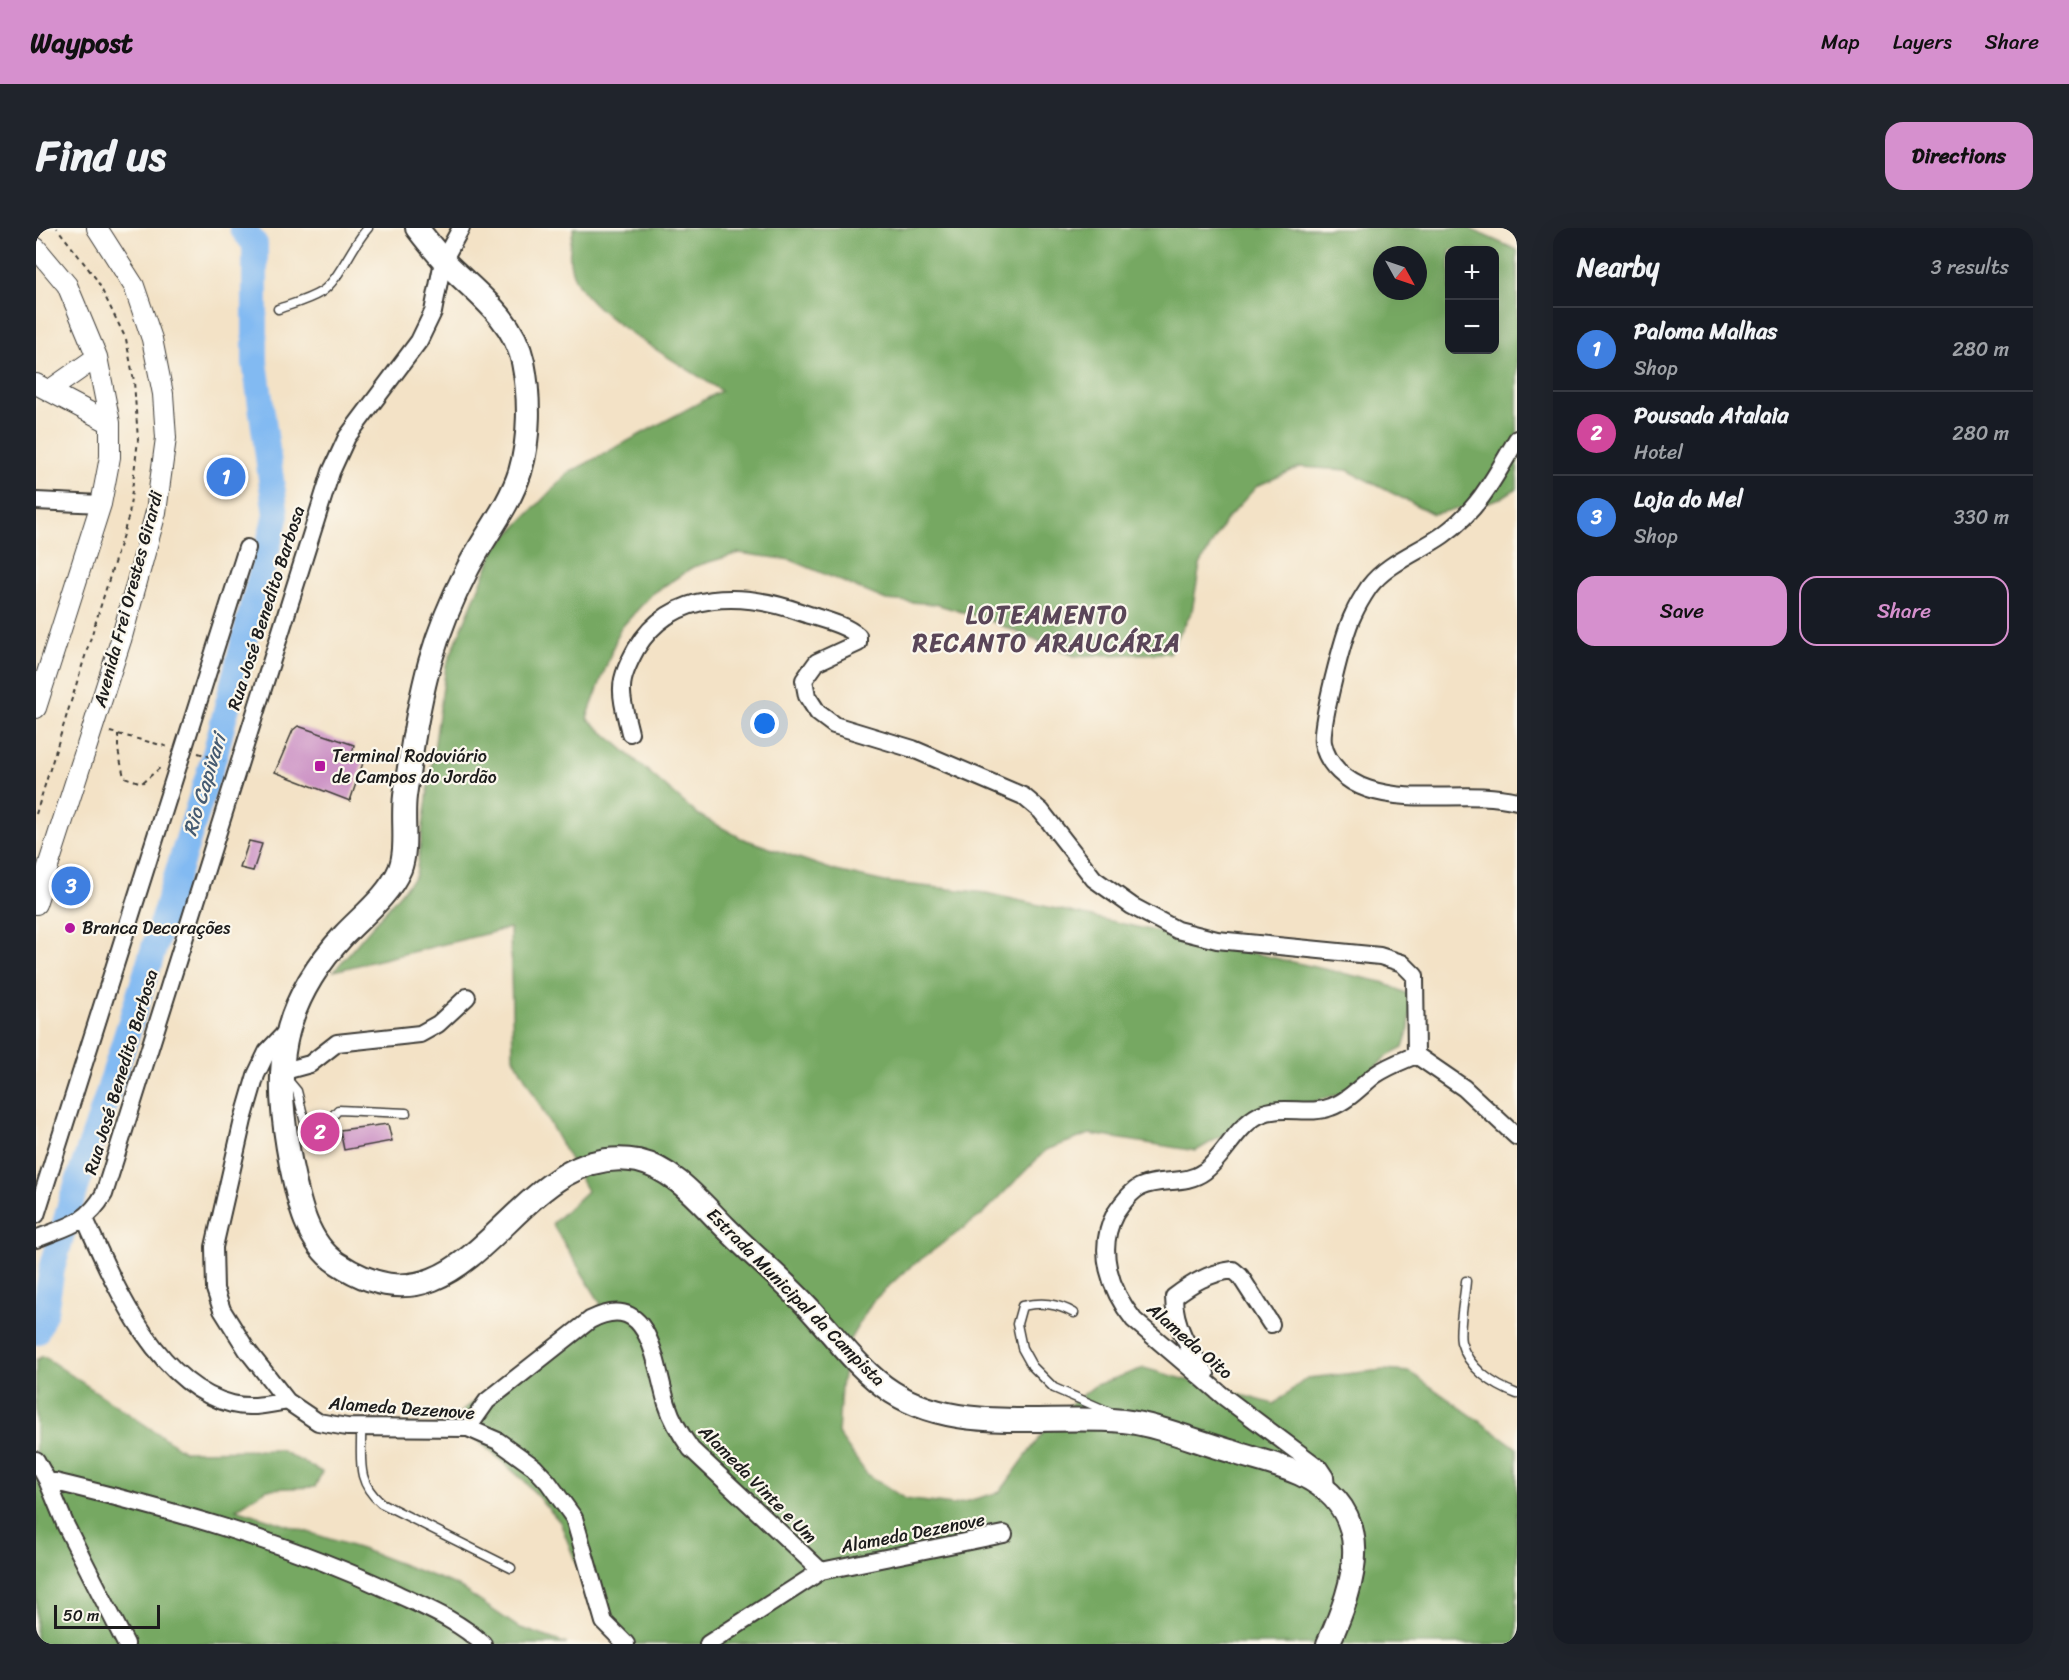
<!DOCTYPE html>
<meta charset="utf-8">
<style>
:root{--surface:#171b24;--page:#20242c;--text:#f1f3f6;--muted:#9ea1a6;--line:#363941;--accent:#d690ce}
body{margin:0;font-family:Sriracha,sans-serif;background:var(--page);color:var(--text)}
.controls{position:absolute;right:18px;top:18px;display:grid;overflow:hidden;border-radius:12px;box-shadow:0 6px 24px #0002}
.controls button{width:54px;height:54px;display:grid;place-items:center;padding:0;border:0;border-bottom:2px solid var(--line);background:var(--surface);color:var(--text);font:30px sans-serif}
.compass{position:absolute;left:1337px;top:18px;width:54px;height:54px;border-radius:50%;background:var(--surface);box-shadow:0 6px 24px #0002;rotate:130deg}
.scale{position:absolute;left:18px;bottom:15px;width:106px;box-sizing:border-box;padding-left:6px;border:3px solid #1c1c1c;border-top:0;font-size:16px;line-height:21px;white-space:nowrap;color:#1c1c1c;-webkit-text-stroke:4px #fbf7ec;paint-order:stroke}
.you{position:absolute;left:729px;top:496px;width:21px;height:21px;margin:-15px;border:4px solid #fff;border-radius:50%;background:#1a73e8;box-shadow:0 0 0 9px #1a73e833}
.badge{display:grid;place-items:center;width:39px;height:39px;border-radius:50%;background:var(--accent);color:#fff;font-size:20px;font-weight:700}
.pin{position:absolute;translate:-50% -50%;border:3px solid #fff;box-shadow:0 2px 6px #0006}
.list{margin:0;padding:0;list-style:none}
h2{display:flex;justify-content:space-between;align-items:center;height:78px;margin:0;padding:0 24px;font-size:26px}
h2 small{font-size:20px;font-weight:400;color:var(--muted)}
.list li{display:grid;grid-template-columns:39px 1fr auto;gap:18px;align-items:center;box-sizing:border-box;height:84px;padding:0 24px;border-top:2px solid var(--line)}
.list b{display:block;font-size:22px;white-space:nowrap}
.list p{margin:0;font-size:20px;white-space:nowrap;color:var(--muted)}
.list em{font-size:20px;font-style:normal;color:var(--muted)}
.actions{display:flex;gap:12px;padding:18px 24px}
.actions a{flex:1;padding:14px 0;border:2px solid var(--accent);border-radius:18px;text-align:center;font-size:21px;color:var(--accent)}
.actions .main{background:var(--accent);color:#111}
.map{position:relative;flex:none;width:1481px;height:1416px;overflow:hidden;border-radius:18px}
header{display:flex;align-items:center;gap:36px;box-sizing:border-box;height:84px;padding:0 30px;background:var(--accent);color:#111}
header strong{font-size:28px}
nav{display:flex;gap:33px;margin-inline-start:auto;font-size:21px}
.intro{display:flex;align-items:center;justify-content:space-between;box-sizing:border-box;height:144px;padding:0 36px}
h1{margin:0;font-size:42px}
.button{padding:15px 27px;border-radius:18px;background:var(--accent);color:#111;font-size:21px;font-weight:700}
main{display:flex;gap:36px;padding:0 36px}
aside{flex:1;background:var(--surface);border-radius:18px;box-shadow:0 6px 24px #0002}
.map>svg:first-child{display:block}
.forest{fill:#76a862;stroke:#49623f;stroke-width:1.5;fill-rule:evenodd}
.lines{fill:none;stroke-linecap:round;stroke-linejoin:round}
.river{stroke:#82baf2;stroke-width:26}
.building{fill:#cd94c6}
.service-casing{stroke:#3c3a36;stroke-width:11}
.minor-casing{stroke:#3c3a36;stroke-width:20}
.tertiary-casing{stroke:#3c3a36;stroke-width:22}
.secondary-casing{stroke:#3c3a36;stroke-width:26}
.path{stroke:#3c3a36;stroke-width:2;stroke-dasharray:4.5 4.5;stroke-linecap:butt}
.service{stroke:#fff;stroke-width:8}
.minor{stroke:#fff;stroke-width:16}
.tertiary{stroke:#fff;stroke-width:20}
.secondary{stroke:#fff;stroke-width:22}
.poi-dot{fill:#b5179e;stroke:#fbf7ec;stroke-width:2}
.labels{text-anchor:middle;stroke-width:4.5;stroke-linejoin:round;paint-order:stroke}
.street-label{font-size:18px;fill:#1c1c1c;stroke:#fbf7ec}
.poi-label{font-size:18px;fill:#1c1c1c;stroke:#fbf7ec;text-anchor:start}
.water-label{font-size:20px;font-style:italic;fill:#455b72;stroke:#fbf7ec}
.district-label{font-size:24px;font-weight:bold;letter-spacing:1.5px;fill:#5a4658;stroke:#fbf7ec}
</style>
<header>
<strong>Waypost</strong>
<nav><a>Map</a><a>Layers</a><a>Share</a></nav>
</header>
<div class="intro"><h1>Find us</h1><a class="button">Directions</a></div>
<main>
<div class="map">
<svg width="1481" height="1416" viewBox="0 0 1481 1416">
<rect width="100%" height="100%" fill="#fbf7ec"/>
<filter id="ink" filterUnits="userSpaceOnUse"><feTurbulence type="fractalNoise" baseFrequency=".0167" numOctaves="2"/><feDisplacementMap in="SourceGraphic" scale="12" xChannelSelector="R" yChannelSelector="G"/><feConvolveMatrix kernelMatrix="1 2 1 2 8 2 1 2 1" color-interpolation-filters="sRGB"/></filter>
<filter id="wash" filterUnits="userSpaceOnUse"><feTurbulence type="fractalNoise" baseFrequency=".008" numOctaves="4" result="noise"/><feDisplacementMap in="SourceGraphic" scale="24" xChannelSelector="R" yChannelSelector="G"/><feGaussianBlur stdDeviation="1.35" result="paint"/><feColorMatrix in="noise" values="0 0 0 0 0 0 0 0 0 0 0 0 0 0 0 0 0 1.4 0 .05"/><feComposite in="paint" operator="in"/></filter>
<g filter="url(#wash)">
<rect width="100%" height="100%" fill="#f3e2c6"/>
<path class="forest" d="M538,0h894l49,22v238l-16,10 -20,6 -48,10 -86,-44 -47,-3 -43,19 -32,35 -25,44 -8,46 -23,42 -95,3 -88,-37 -51,-15 -49,-4 -95,-40 -52,-7 -46,14 -41,27 -32,35 -33,89 110,96 44,24 95,33 49,11 101,11 396,89 30,14 -3,33 -6,19 -17,9 -35,34 -45,13 -78,28 -32,19 -106,-17 -44,16 -63,64 -78,57 -33,31 -23,39 -8,46 -3,47 28,39 39,26 48,6 47,-13 55,-76 41,-31 48,-17 130,36 33,-26 77,-8 26,2 107,76v196h-901l-16,-20 -40,-102 -35,-40 -72,-64 148,-114 -49,-80 35,-33 -74,-135 -3,-128 -176,43 82,-96 30,-209 49,-117 73,-76 153,-82c-37,-27 -133,-74 -148,-117 -6,-16 -3,-30 1,-46zM1414,22h44v100h-44zM1346,27h36v36h-36z
M7,1128l141,95 96,-1 42,22 -7,15 -48,2 -31,20 128,41 92,35 62,42 49,17h-531v-284z"/>
<g class="lines">
<path class="river" d="M0,1104l9,-21 7,-42 19,-67 30,-86 114,-362 61,-239 -21,-153v-118l-13,-16"/>
</g>
<g id="blocks">
<path class="building" d="M262,498l56,19 -2,10 12,5 -14,41 -75,-29 18,-42z
M213,613l13,3 -9,27 -13,-3z
M289,884v24l-6,3 -4,-1 -3,-25z
M352,896l4,17 -48,9 -4,-20z"/>
</g>
</g>
<g filter="url(#ink)">
<use href="#blocks" fill-opacity="0" stroke="#3c3a36" stroke-width="1.5"/>
<g class="lines">
<defs>
<path id="service" d="M242,81c14,-5 30,-9 43,-17 18,-11 31,-47 47,-64
M251,851l10,12 13,52 14,5c11,-9 6,-18 7,-30l7,-8 68,3
M1430,1053c-1,15 -8,47 -5,61 7,26 32,43 56,52
M1038,1085c-18,-10 -32,-11 -52,-7l-5,18 5,24 10,18 22,22 60,26
M325,1199c1,32 -6,54 20,76l130,65"/>
<path id="minor" d="M1481,211c-22,38 -38,70 -74,96 -24,17 -56,28 -74,52 -6,9 -12,19 -16,28 -9,18 -33,110 -30,128 4,22 24,39 45,46 47,16 101,0 149,12
M0,273l65,3
M594,505c-3,-14 -9,-31 -8,-45 0,-13 8,-28 14,-39 36,-61 109,-57 167,-36 17,6 42,11 55,23v7l-41,19 -13,18 3,16 11,17 16,12 79,24 110,47 18,15 53,68 38,27 45,24 40,10 163,16 22,7 13,13 1,79
M251,803l-20,21 -11,23 -13,45 -29,127 1,42 7,21 25,40 40,51 31,21 29,5 121,1 30,13 36,26 14,15 26,36 30,104 22,22
M1380,827l48,33 53,49
M245,844l29,-8 27,-21 83,-9 18,-10 29,-27
M0,987l211,-667
M49,991c29,65 71,166 147,185 19,5 37,0 55,-3
M0,1011c31,-13 50,-14 68,-45l227,-722 16,-35 72,-96 14,-29 10,-51 18,-33
M1170,1146c-16,-24 -32,-47 -32,-77 18,-14 35,-24 59,-27l7,6 31,48
M432,1200l19,-27 103,-81c61,-31 64,42 77,84 5,16 14,31 24,45l130,122
M0,1232l11,20c118,28 235,60 346,112 31,15 65,28 90,52
M11,1252l19,46 60,118
M1290,1261l-1,-12 -6,-9 -96,-72 -89,-76c-24,-30 -38,-70 -19,-106 6,-9 15,-22 25,-27 21,-10 45,-1 65,-16 20,-16 31,-44 54,-56 23,-11 49,1 72,-8 17,-6 30,-21 44,-32 13,-9 27,-14 41,-20
M672,1416l113,-73 183,-37"/>
<path id="tertiary" d="M0,20l31,37 30,72 13,66v34l-9,47 -65,204
M0,156l74,39
M14,162l47,-33
M0,676l85,-264 35,-128 10,-74 -3,-44 -11,-55 -18,-53 -37,-58"/>
<path id="secondary" d="M381,0c10,13 20,26 32,38 29,28 65,54 74,96 7,35 7,76 -3,110 -11,35 -37,66 -53,98 -15,29 -28,61 -37,92 -12,43 -19,89 -25,134 -3,23 3,52 -5,73 -11,26 -37,46 -56,66 -67,73 -71,136 -53,230 7,34 15,77 46,98 137,91 176,-126 301,-102 36,8 62,41 87,66 26,26 55,51 80,77 28,29 53,66 87,88 67,43 156,22 231,29 35,4 72,20 107,30 23,8 48,13 70,23 79,37 56,108 28,170"/>
</defs>
<use href="#service" class="service-casing"/>
<use href="#minor" class="minor-casing"/>
<use href="#tertiary" class="tertiary-casing"/>
<use href="#secondary" class="secondary-casing"/>
<path class="path" d="M74,504l59,15
M82,506v16l6,27 18,6 19,-16
M162,525l26,8
M0,586l93,-299 9,-75 -4,-59 -8,-42 -29,-59 -40,-52"/>
<use href="#service" class="service"/>
<use href="#minor" class="minor"/>
<use href="#tertiary" class="tertiary"/>
<use href="#secondary" class="secondary"/>
</g>
</g>
<g class="poi-dot">
<rect x="278" y="532" width="12" height="12" rx="3"/>
<circle cx="34" cy="700" r="6"/>
</g>
<g class="labels">
<g class="street-label">
<text transform="translate(92 371) rotate(-75)" y="6">Avenida Frei Orestes Girardi</text>
<text transform="translate(230 380) rotate(-72)" y="6">Rua José Benedito Barbosa</text>
<text transform="translate(85 844) rotate(-73)" y="6">Rua José Benedito Barbosa</text>
<text transform="translate(760 1069) rotate(45)" y="6">Estrada Municipal da Campista</text>
<text transform="translate(1154 1113) rotate(41)" y="6">Alameda Oito</text>
<text transform="translate(366 1180) rotate(4)" y="6">Alameda Dezenove</text>
<text transform="translate(722 1256) rotate(45)" y="6">Alameda Vinte e Um</text>
<text transform="translate(877 1305) rotate(-11)" y="6">Alameda Dezenove</text>
</g>
<g class="poi-label">
<text x="296" y="534">Terminal Rodoviário<tspan x="296" dy="21">de Campos do Jordão</tspan></text>
<text x="46" y="706">Branca Decorações</text>
</g>
<g class="water-label">
<text transform="translate(168 557) rotate(-73)" y="7">Rio Capivari</text>
</g>
<g class="district-label">
<text x="1011" y="395">LOTEAMENTO<tspan x="1011" dy="28">RECANTO ARAUCÁRIA</tspan></text>
</g>
</g>
</svg>
<div class="controls">
<button>+</button>
<button>−</button>
</div>
<svg class="compass" viewBox="-18 -18 36 36"><path d="M0-13l5 13h-10z" fill="#e53935"/><path d="M0 13l5-13h-10z" fill="#9ea1a6"/></svg>
<div class="scale">50 m</div>
<div class="you"></div>
<div class="pin badge" style="left:190px;top:249px;background:#3f7fe0">1</div>
<div class="pin badge" style="left:284px;top:904px;background:#d1479c">2</div>
<div class="pin badge" style="left:35px;top:658px;background:#3f7fe0">3</div>
</div>
<aside>
<h2>Nearby<small>3 results</small></h2>
<ul class="list">
<li><span class="badge" style="background:#3f7fe0">1</span><div><b>Paloma Malhas</b><p>Shop</p></div><em>280 m</em></li>
<li><span class="badge" style="background:#d1479c">2</span><div><b>Pousada Atalaia</b><p>Hotel</p></div><em>280 m</em></li>
<li><span class="badge" style="background:#3f7fe0">3</span><div><b>Loja do Mel</b><p>Shop</p></div><em>330 m</em></li>
</ul>
<div class="actions"><a class="main">Save</a><a>Share</a></div>
</aside>
</main>
